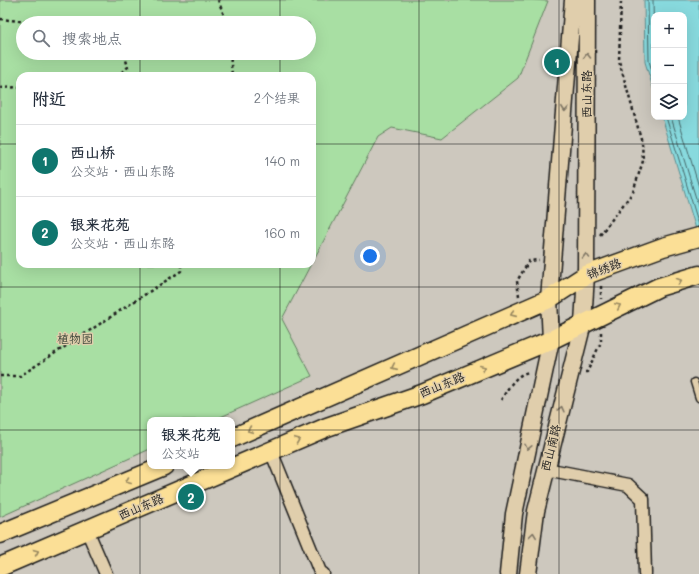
<!DOCTYPE html>
<html lang="zh">
<meta charset="utf-8">
<style>
:root{--surface:#fff;--page:#f6f6f7;--text:#1f2937;--muted:#747a83;--line:#e0e1e3;--accent:#0f766e}
body{margin:0;font-family:Mali,"LXGW WenKai TC",sans-serif;background:var(--page);color:var(--text)}
.controls{position:absolute;right:12px;top:12px;display:grid;overflow:hidden;border-radius:8px;box-shadow:0 4px 16px #0002}
.controls button{width:36px;height:36px;display:grid;place-items:center;padding:0;border:0;border-bottom:1px solid var(--line);background:var(--surface);color:var(--text);font:20px sans-serif}
.you{position:absolute;left:370px;top:256px;width:14px;height:14px;margin:-10px;border:3px solid #fff;border-radius:50%;background:#1a73e8;box-shadow:0 0 0 6px #1a73e833}
.badge{display:grid;place-items:center;width:26px;height:26px;border-radius:50%;background:var(--accent);color:#fff;font-size:13px;font-weight:700}
.pin{position:absolute;translate:-50% -50%;border:2px solid #fff;box-shadow:0 1px 4px #0006}
.popup{position:absolute;left:147px;top:417px;width:88px;height:52px;box-sizing:border-box;display:grid;place-content:center;border-radius:8px;background:var(--surface);filter:drop-shadow(0 1px 3px #0005);font-size:13px;white-space:nowrap;color:var(--muted)}
.popup b{font-size:15px;color:var(--text)}
.popup::after{content:'';position:absolute;left:50%;top:100%;margin-left:-8px;border:8px solid transparent;border-top-color:var(--surface)}
.list{margin:0;padding:0;list-style:none}
h2{display:flex;justify-content:space-between;align-items:center;height:52px;margin:0;padding:0 16px;font-size:17px}
h2 small{font-size:13px;font-weight:400;color:var(--muted)}
.list li{display:grid;grid-template-columns:26px 1fr auto;gap:12px;align-items:center;box-sizing:border-box;height:72px;padding:0 16px;border-top:1px solid var(--line)}
.list b{display:block;font-size:15px;white-space:nowrap}
.list p{margin:0;font-size:13px;white-space:nowrap;color:var(--muted)}
.list em{font-size:13px;font-style:normal;color:var(--muted)}
.icon{flex:none;width:22px;height:22px;fill:none;stroke:currentColor;stroke-width:2;stroke-linecap:round;stroke-linejoin:round}
.map{position:relative;flex:none;width:699px;height:574px;overflow:hidden}
.search{position:absolute;background:var(--surface);box-shadow:0 4px 16px #0002;left:16px;top:16px;width:300px;height:44px;display:flex;align-items:center;gap:10px;box-sizing:border-box;padding:0 14px;border-radius:22px;color:var(--muted);font-size:15px}
.panel{position:absolute;background:var(--surface);box-shadow:0 4px 16px #0002;left:16px;top:72px;width:300px;height:196px;border-radius:12px}
.map>svg:first-child{display:block}
.green{fill:#a8dfa3;stroke:#627e60;fill-rule:evenodd}
.water{fill:#88dade;stroke:#5d8e90}
.lines{fill:none;stroke-linecap:round;stroke-linejoin:round}
.shore{stroke:#47686a;stroke-width:1}
.service-casing{stroke:#1c1c1c;stroke-width:9}
.minor-casing{stroke:#1c1c1c;stroke-width:15}
.secondary-casing{stroke:#1c1c1c;stroke-width:19}
.primary-casing{stroke:#1c1c1c;stroke-width:21}
.path{stroke:#1c1c1c;stroke-width:2.5;stroke-dasharray:3 3;stroke-linecap:butt}
.service{stroke:#e0ceac;stroke-width:6}
.minor{stroke:#e0ceac;stroke-width:12}
.secondary{stroke:#e0ceac;stroke-width:16}
.primary{stroke:#fbdf96;stroke-width:18}
.oneway{stroke:#7e7564}
.oneway2{stroke:#97875f}
.grid{fill:none;stroke:#1c1c1c;stroke-width:1;stroke-opacity:0.55}
.labels{text-anchor:middle;stroke-width:3;stroke-linejoin:round;paint-order:stroke}
.street-label{font-size:12px;fill:#1c1c1c;stroke:#e0ceac}
.park-label{font-size:12px;fill:#384337;stroke:#e0ceac}
</style>
<div class="map">
<svg width="699" height="574" viewBox="0 0 699 574">
<rect width="100%" height="100%" fill="#cdc8be"/>
<filter id="ink" filterUnits="userSpaceOnUse"><feTurbulence type="fractalNoise" baseFrequency=".025" numOctaves="2"/><feDisplacementMap in="SourceGraphic" scale="8" xChannelSelector="R" yChannelSelector="G"/><feConvolveMatrix kernelMatrix="1 2 1 2 8 2 1 2 1" color-interpolation-filters="sRGB"/></filter>
<g filter="url(#ink)">
<path class="green" d="M0,0h531l17,1 -30,77 -76,60 -50,-10 -14,9 -66,126v-187h-292v188h291l-29,55 30,57 -98,44h-64v29l-150,68zM23,23h286v30h-286z"/>
<path class="water" d="M644,0h55v239l-37,-122h22v-102h-30v76l-9,-29z"/>
<g class="lines">
<path class="shore" d="M648,0l1,61 5,16
M653,0l1,48
M666,117l33,108
M671,117l28,91
M678,117l21,70"/>
<defs>
<path id="service" d="M694,382l5,16"/>
<path id="minor" d="M271,451l49,121 3,2
M546,469l82,16 15,14 2,75
M87,530l19,44"/>
<path id="secondary" d="M508,574l6,-60 37,-174 -2,-41 24,-299
M528,574l8,-63 47,-188 3,-48 1,-275"/>
<path id="primary" d="M232,438l317,-139 37,-24 77,-28 36,-10
M0,534l164,-68
M0,567l327,-140 95,-33 129,-54 108,-53 40,-12"/>
</defs>
<use href="#service" class="service-casing"/>
<use href="#minor" class="minor-casing"/>
<use href="#secondary" class="secondary-casing"/>
<use href="#primary" class="primary-casing"/>
<path class="path" d="M218,0l9,23
M0,19l39,4
M230,53l2,23
M117,76l11,-9 -4,-14
M0,88l20,-1
M600,235l33,-43 10,-31 -1,-19 -23,-81 2,-61
M601,286v13
M519,296l-2,-15 12,-20 10,-1
M585,372h2l14,-30v-10
M0,376h20l161,-105v-7
M501,400c6,-10 15,-27 29,-28"/>
<use href="#service" class="service"/>
<use href="#minor" class="minor"/>
<use href="#secondary" class="secondary"/>
<use href="#primary" class="primary"/>
</g>
<defs><path id="oneway-chevron" d="M-2-3.5L2.5 0L-2 3.5" fill="none" stroke-width="1.6" stroke-linecap="round" stroke-linejoin="round"/></defs>
<g class="oneway">
<use href="#oneway-chevron" transform="translate(587 56) rotate(-90)"/>
<use href="#oneway-chevron" transform="translate(565 109) rotate(95)"/>
<use href="#oneway-chevron" transform="translate(586 256) rotate(-90)"/>
<use href="#oneway-chevron" transform="translate(561 409) rotate(-76)"/>
<use href="#oneway-chevron" transform="translate(528 447) rotate(102)"/>
<use href="#oneway-chevron" transform="translate(533 535) rotate(-83)"/>
</g>
<g class="oneway2">
<use href="#oneway-chevron" transform="translate(679 281) rotate(-17)"/>
<use href="#oneway-chevron" transform="translate(618 306) rotate(-25)"/>
<use href="#oneway-chevron" transform="translate(513 314) rotate(156)"/>
<use href="#oneway-chevron" transform="translate(394 367) rotate(156)"/>
<use href="#oneway-chevron" transform="translate(483 368) rotate(-23)"/>
<use href="#oneway-chevron" transform="translate(250 430) rotate(157)"/>
<use href="#oneway-chevron" transform="translate(297 440) rotate(-23)"/>
<use href="#oneway-chevron" transform="translate(128 481) rotate(158)"/>
<use href="#oneway-chevron" transform="translate(36 552) rotate(-23)"/>
</g>
</g>
<path class="grid" d="M140,0v23M280,0v23M419,0v574M559,0v574M140,53v23M280,53v23M0,144h20M312,144h387M140,264v310M280,264v310M0,287h699M0,430h699"/>
<g class="labels">
<g class="street-label">
<text transform="translate(587 94) rotate(-90)" y="4">西山东路</text>
<text transform="translate(604 269) rotate(-21)" y="4">锦绣路</text>
<text transform="translate(442 385) rotate(-22)" y="4">西山东路</text>
<text transform="translate(551 448) rotate(-76)" y="4">西山南路</text>
<text transform="translate(141 507) rotate(-23)" y="4">西山东路</text>
</g>
<g class="park-label">
<text x="75" y="343">植物园</text>
</g>
</g>
</svg>
<div class="controls">
<button>+</button>
<button>−</button>
<button><svg class="icon" aria-label="layers" viewBox="0 0 24 24"><path d="M12 4l9 5-9 5-9-5zM3 14l9 5 9-5"/></svg></button>
</div>
<div class="you"></div>
<div class="pin badge" style="left:557px;top:62px">1</div>
<div class="pin badge" style="left:191px;top:497px">2</div>
<div class="popup"><b>银来花苑</b>公交站</div>
<div class="search"><svg class="icon" aria-label="search" viewBox="0 0 24 24"><circle cx="10" cy="10" r="6"/><path d="M15 15l6 6"/></svg>搜索地点</div>
<section class="panel">
<h2>附近<small>2个结果</small></h2>
<ul class="list">
<li><span class="badge">1</span><div><b>西山桥</b><p>公交站 · 西山东路</p></div><em>140 m</em></li>
<li><span class="badge">2</span><div><b>银来花苑</b><p>公交站 · 西山东路</p></div><em>160 m</em></li>
</ul>
</section>
</div>
